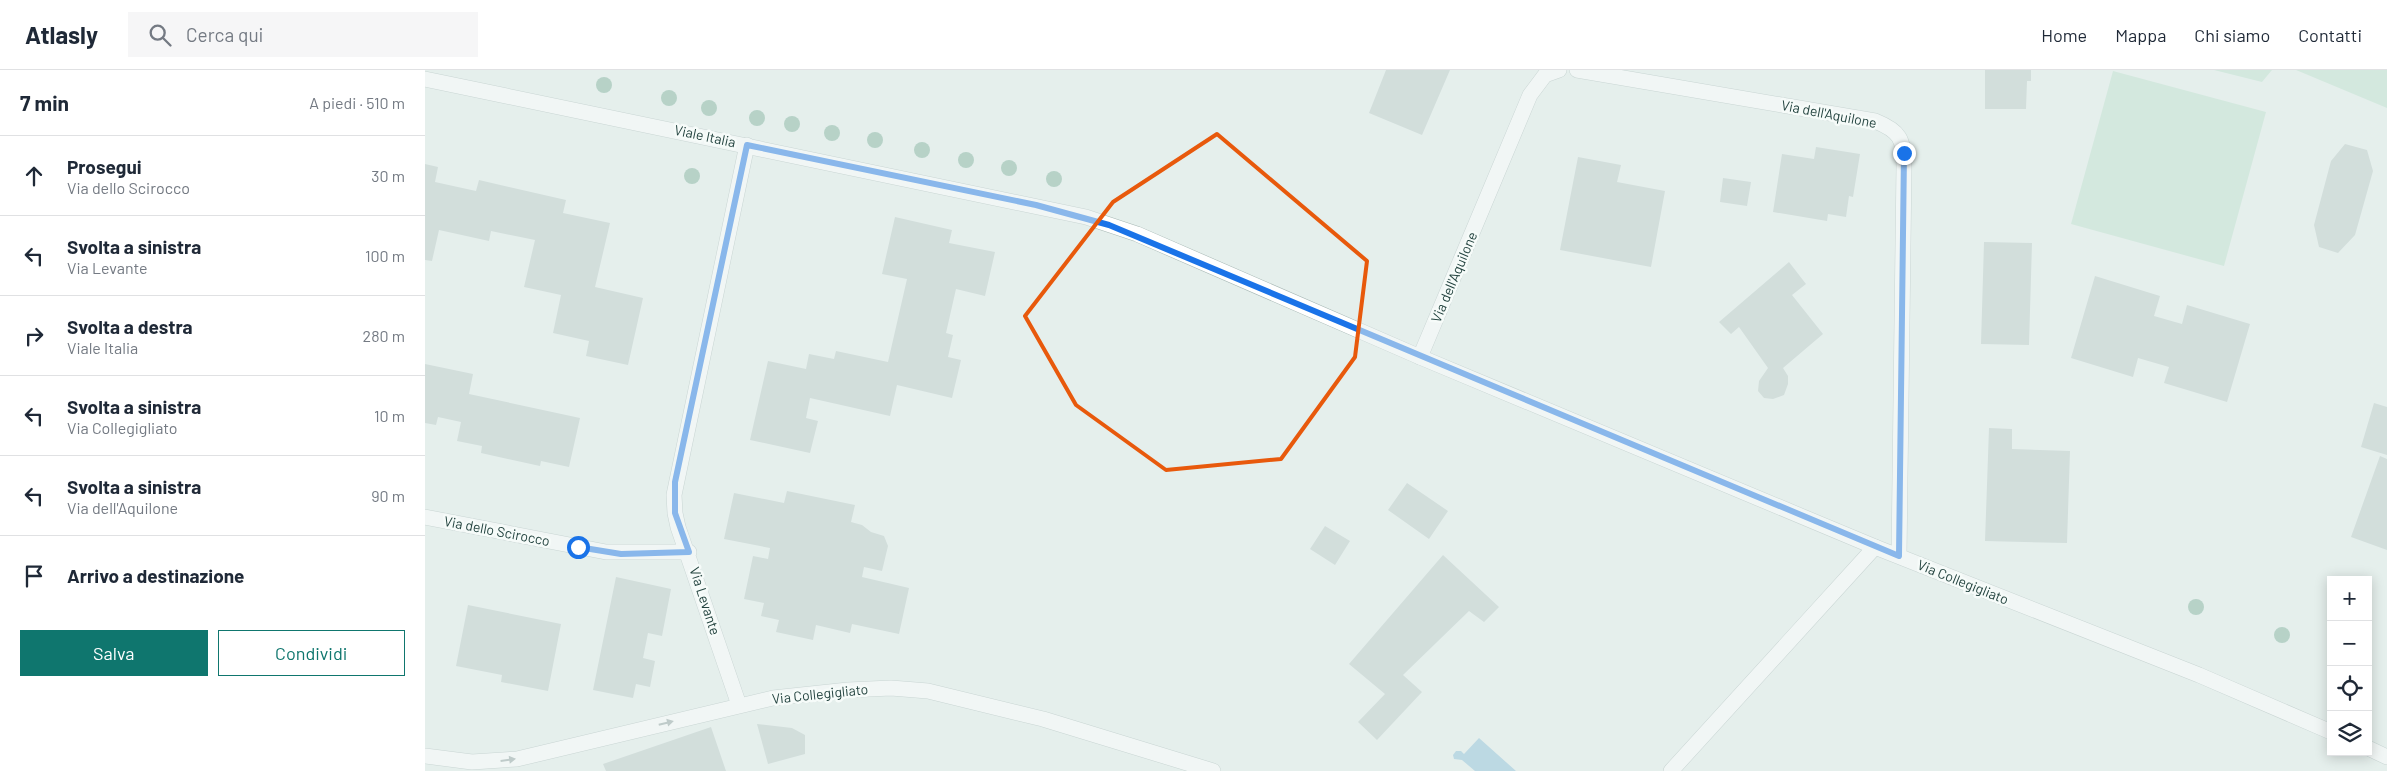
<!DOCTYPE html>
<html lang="it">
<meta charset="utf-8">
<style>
:root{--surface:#fff;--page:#f6f6f7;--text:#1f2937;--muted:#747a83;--line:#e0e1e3;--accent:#0f766e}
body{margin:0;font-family:Barlow,sans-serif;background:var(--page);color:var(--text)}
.controls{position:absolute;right:15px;bottom:15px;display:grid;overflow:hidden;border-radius:0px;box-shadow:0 2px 12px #0003}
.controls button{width:45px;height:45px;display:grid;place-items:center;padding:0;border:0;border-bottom:1px solid var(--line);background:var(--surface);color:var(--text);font:25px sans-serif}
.stop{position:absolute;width:15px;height:15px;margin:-11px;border:4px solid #1a73e8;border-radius:50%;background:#fff}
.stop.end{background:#1a73e8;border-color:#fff;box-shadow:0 1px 5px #0008}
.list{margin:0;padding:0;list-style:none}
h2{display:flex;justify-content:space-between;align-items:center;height:65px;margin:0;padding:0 20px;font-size:21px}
h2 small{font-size:16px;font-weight:400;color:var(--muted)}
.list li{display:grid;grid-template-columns:32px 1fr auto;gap:15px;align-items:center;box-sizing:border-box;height:80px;padding:0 20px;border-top:1px solid var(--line)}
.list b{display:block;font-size:19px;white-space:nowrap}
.list p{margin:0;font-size:16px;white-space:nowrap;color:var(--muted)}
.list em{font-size:16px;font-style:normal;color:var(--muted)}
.actions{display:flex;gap:10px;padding:15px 20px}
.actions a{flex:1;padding:11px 0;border:1px solid var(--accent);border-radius:0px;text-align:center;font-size:18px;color:var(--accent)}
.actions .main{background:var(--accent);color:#fff}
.icon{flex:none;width:28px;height:28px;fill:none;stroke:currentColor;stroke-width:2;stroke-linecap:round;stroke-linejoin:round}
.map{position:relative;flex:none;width:1962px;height:701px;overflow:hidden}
header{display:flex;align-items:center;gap:30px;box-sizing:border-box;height:70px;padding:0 25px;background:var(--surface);border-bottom:1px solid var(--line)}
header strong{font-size:24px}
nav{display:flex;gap:28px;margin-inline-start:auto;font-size:18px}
.search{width:350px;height:45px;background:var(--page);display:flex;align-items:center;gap:12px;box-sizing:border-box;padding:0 18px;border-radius:0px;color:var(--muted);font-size:19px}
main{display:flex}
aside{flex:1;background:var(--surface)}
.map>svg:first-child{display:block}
.green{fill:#bde1cc}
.water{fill:#8bbfd7}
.building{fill:#bacac6}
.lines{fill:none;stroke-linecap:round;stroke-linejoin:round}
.minor-casing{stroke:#a7b8b5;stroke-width:16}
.tertiary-casing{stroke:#a7b8b5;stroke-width:16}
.minor{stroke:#fff;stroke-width:15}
.tertiary{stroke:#fff;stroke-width:15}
.tree{fill:#7eb09a}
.oneway{fill:#91a19f}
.route{stroke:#1a73e8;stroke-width:6}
.marked{fill:none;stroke:#e8590c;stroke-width:4;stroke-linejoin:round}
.labels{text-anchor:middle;stroke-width:5;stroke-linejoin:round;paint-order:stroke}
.street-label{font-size:14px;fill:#23433f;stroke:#f6fbf9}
</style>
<header>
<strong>Atlasly</strong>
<div class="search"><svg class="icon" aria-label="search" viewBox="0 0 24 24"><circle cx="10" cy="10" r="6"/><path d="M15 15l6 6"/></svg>Cerca qui</div>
<nav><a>Home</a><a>Mappa</a><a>Chi siamo</a><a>Contatti</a></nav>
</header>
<main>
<aside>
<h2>7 min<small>A piedi · 510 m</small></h2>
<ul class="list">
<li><svg class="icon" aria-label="ahead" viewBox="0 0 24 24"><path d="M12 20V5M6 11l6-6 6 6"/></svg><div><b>Prosegui</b><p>Via dello Scirocco</p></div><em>30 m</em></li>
<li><svg class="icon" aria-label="left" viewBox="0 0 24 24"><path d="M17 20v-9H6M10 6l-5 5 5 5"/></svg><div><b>Svolta a sinistra</b><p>Via Levante</p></div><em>100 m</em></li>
<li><svg class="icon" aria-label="right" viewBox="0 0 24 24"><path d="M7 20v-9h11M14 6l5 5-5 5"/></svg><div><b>Svolta a destra</b><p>Viale Italia</p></div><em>280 m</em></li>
<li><svg class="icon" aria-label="left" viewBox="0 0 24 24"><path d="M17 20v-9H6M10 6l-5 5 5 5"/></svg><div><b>Svolta a sinistra</b><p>Via Collegigliato</p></div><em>10 m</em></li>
<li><svg class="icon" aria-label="left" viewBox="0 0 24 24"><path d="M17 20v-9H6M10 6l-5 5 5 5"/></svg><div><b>Svolta a sinistra</b><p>Via dell'Aquilone</p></div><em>90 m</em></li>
<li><svg class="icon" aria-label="arrive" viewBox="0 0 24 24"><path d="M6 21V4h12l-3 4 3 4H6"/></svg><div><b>Arrivo a destinazione</b></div></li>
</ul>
<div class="actions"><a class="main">Salva</a><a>Condividi</a></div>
</aside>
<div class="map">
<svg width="1962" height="701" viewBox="0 0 1962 701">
<rect width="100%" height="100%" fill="#e5efec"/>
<path class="green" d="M1789,0h58l-10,12z
M1871,0h91v38z
M1688,1l153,41 -42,154 -153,-42z"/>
<path class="water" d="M1054,668l37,33h-41l-13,-11 -8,-1 -1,-4 3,-4h5l3,3z"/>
<path class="building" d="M961,0h64l-28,65 -53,-22z
M1560,0h46v11h-4l-1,28h-41z
M1920,74l22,6 6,21 -18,64 -17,18 -19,-6 -5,-22 17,-64z
M1391,77l44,7 -7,43 -4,-1 -3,21 -18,-3 -1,7 -54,-9 9,-58 32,5z
M1153,87l43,8 -4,17 48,9 -14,76 -91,-17z
M0,94l13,3 -3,15 41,9 3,-11 87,20 -3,13 47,10 -15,64 48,11 -15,67 -42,-9 3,-15 -36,-8 8,-38 -37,-8 11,-47 -44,-9 -2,10 -50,-11 -7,31 -7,-1z
M1298,108l28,4 -4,24 -27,-4z
M470,147l57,13 -3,13 46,9 -10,44 -29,-7 -10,44 7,2 -5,22 13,3 -9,38 -55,-13 -7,31 -80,-18 -4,20 12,3 -8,32 -60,-13 18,-79 38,8 3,-15 25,5 2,-8 52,11 19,-83 -25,-5z
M1559,172l48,1 -3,102 -48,-1z
M1364,192l17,22 -14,11 31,39 -40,34 5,8v8l-4,11 -11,4 -9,-1 -6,-7 1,-10 9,-13 -29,-41 -8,7 -12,-12z
M1670,206l65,20 -6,20 28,8 5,-19 63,19 -23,78 -63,-19 5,-16 -31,-9 -5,19 -62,-19z
M0,294l48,10 -4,20 111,24 -11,49 -28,-6 -1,5 -59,-13 1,-7 -25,-5 4,-19 -23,-5 -2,8 -11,-2z
M1949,333l13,4v48l-26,-8z
M1564,358l23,1v20l58,2 -3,92 -82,-2z
M1955,386l7,3v91l-36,-13z
M982,413l41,28 -19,28 -41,-29z
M362,421l68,14 -4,17 11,3 9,7 13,4 4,10 -6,25 -18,-4 -2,10 47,11 -10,46 -47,-10 -2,9 -34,-8 -3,15 -37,-8 3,-12 -18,-4 3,-13 -20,-4 9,-43 15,3 2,-11 -46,-9 10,-46 50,10z
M900,456l25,15 -15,24 -25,-16z
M1018,485l56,52 -15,15 -15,-11 -66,64 19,17 -45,48 -19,-18 27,-28 -36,-30z
M191,507l55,12 -9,47 -14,-3 -5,25 12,3 -5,26 -14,-3 -3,14 -40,-8z
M43,535l93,19 -13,67 -47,-9 1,-7 -46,-9z
M332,654l35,4 13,7v19l-37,10z
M286,657l15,44h-120l-3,-7z"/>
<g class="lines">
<defs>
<path id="minor" d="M1152,0l298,51c25,10 29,18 29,45l-5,390
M995,287l110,-262 15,-20 14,-5
M0,447l181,35h83
M314,635l-61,-178 -3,-14 -1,-18 73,-350
M1943,678l19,9
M0,686l47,6 45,-3 256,-61 75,-8 43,-2 37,3 115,28 170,52
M1246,701l204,-224 324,128 132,57"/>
<path id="tertiary" d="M0,9l661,138 51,17 283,123 455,190"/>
</defs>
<use href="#minor" class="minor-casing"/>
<use href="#tertiary" class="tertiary-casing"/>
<use href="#minor" class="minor"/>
<use href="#tertiary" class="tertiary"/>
</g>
<g class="tree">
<circle cx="179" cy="15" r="8"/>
<circle cx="244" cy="28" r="8"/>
<circle cx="284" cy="38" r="8"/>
<circle cx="332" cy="48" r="8"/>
<circle cx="367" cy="54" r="8"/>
<circle cx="407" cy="63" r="8"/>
<circle cx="450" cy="70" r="8"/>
<circle cx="497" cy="80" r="8"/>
<circle cx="541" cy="90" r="8"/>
<circle cx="584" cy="98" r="8"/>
<circle cx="267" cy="106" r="8"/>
<circle cx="629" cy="109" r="8"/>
<circle cx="1771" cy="537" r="8"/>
<circle cx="1857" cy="565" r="8"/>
</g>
<defs><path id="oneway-solid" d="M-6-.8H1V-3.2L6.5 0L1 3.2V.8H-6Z" transform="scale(1.25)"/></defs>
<g class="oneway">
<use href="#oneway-solid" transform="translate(241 653) rotate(-14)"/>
<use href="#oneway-solid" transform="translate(83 690) rotate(-8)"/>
</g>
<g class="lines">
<path class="route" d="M153,477l43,7 68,-2 -14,-39v-31l72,-337 289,60 73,20 790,331 5,-403"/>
</g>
<path d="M0 0H1962V701H0ZM792,64l150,127 -12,96 -74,102 -115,11 -90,-65 -51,-89 88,-114z" fill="#e5efec" fill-opacity=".55" fill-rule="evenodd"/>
<path class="marked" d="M792,64l150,127 -12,96 -74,102 -115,11 -90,-65 -51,-89 88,-114z"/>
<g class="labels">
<g class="street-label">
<text transform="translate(1404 44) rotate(11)" y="5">Via dell'Aquilone</text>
<text transform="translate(280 66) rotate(12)" y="5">Viale Italia</text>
<text transform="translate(1029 207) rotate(-67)" y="5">Via dell'Aquilone</text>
<text transform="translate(72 461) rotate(11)" y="5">Via dello Scirocco</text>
<text transform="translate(1538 512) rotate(22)" y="5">Via Collegigliato</text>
<text transform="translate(280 531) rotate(72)" y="5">Via Levante</text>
<text transform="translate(395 624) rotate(-6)" y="5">Via Collegigliato</text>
</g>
</g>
</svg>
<div class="controls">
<button>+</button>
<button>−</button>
<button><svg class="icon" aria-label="locate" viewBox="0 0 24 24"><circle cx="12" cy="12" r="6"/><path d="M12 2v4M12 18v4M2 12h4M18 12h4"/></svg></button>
<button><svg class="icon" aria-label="layers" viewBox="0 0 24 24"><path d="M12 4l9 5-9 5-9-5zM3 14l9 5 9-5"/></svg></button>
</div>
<div class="stop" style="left:153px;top:477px"></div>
<div class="stop end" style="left:1479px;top:83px"></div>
</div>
</main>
